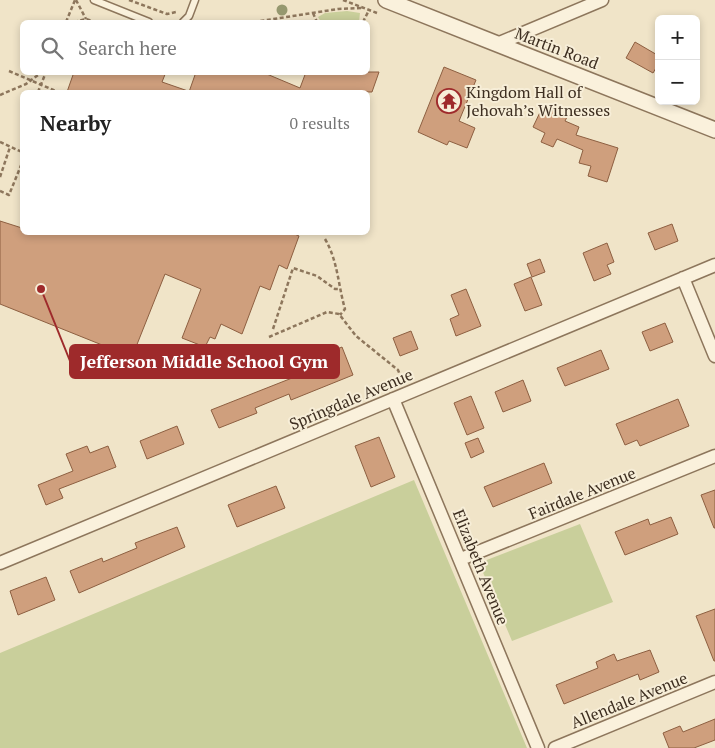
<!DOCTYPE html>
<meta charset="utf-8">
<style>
:root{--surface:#fff;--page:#f2f2f2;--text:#222;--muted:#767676;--line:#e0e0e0}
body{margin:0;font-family:"PT Serif",serif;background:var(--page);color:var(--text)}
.controls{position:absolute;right:15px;top:15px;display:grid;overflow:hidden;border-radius:8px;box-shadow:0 2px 8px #0003}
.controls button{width:45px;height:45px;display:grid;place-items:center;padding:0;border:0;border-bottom:1px solid var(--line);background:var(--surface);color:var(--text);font:25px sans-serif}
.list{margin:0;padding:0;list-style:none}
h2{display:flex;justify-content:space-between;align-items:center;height:65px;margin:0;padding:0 20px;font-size:21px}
h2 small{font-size:16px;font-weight:400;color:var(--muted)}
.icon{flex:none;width:28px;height:28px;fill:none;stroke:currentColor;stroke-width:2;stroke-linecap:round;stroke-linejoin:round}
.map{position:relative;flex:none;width:715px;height:748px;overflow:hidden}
.search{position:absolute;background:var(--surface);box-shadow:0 2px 8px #0003;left:20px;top:20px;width:350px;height:55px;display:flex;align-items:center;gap:12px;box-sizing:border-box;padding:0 18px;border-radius:8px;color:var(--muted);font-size:19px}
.panel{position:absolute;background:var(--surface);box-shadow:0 2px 8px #0003;left:20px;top:90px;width:350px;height:145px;border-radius:8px}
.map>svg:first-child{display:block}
.green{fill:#c9cf9b}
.building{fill:#cf9f7d;stroke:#8d5f41}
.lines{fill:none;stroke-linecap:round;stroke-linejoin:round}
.service-casing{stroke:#8d765c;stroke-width:9}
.minor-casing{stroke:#8d765c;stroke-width:15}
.tertiary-casing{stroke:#8d765c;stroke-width:18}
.path{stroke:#8d765c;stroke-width:2.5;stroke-dasharray:4 2.5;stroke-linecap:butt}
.service{stroke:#faf1dc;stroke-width:6}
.minor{stroke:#faf1dc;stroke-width:12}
.tertiary{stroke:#faf1dc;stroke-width:15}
.tree{fill:#96986f}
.labels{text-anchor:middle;stroke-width:4;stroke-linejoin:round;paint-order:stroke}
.street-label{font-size:16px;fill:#3d2e20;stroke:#f7eed8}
.poi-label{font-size:16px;fill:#3d2e20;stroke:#f7eed8;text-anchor:start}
.leader{fill:none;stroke:#9e2a2b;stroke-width:2}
.callout-dot{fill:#9e2a2b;stroke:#f7eed8;stroke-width:2}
.callout{fill:#9e2a2b;stroke:#9e2a2b;stroke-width:2}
.callout-label{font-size:18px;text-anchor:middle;font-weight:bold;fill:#fff}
</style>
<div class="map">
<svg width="715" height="748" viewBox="0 0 715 748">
<rect width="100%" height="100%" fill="#f0e4c8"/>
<path class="green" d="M347,11l13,2 -1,9h-38l-3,-5 7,-4z
M414,480l113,268h-527v-95z
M580,524l33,78 -101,39 -33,-78z"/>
<path class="building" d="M635,42l24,14v7l-6,10 -27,-15z
M444,67l32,13 -17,41 16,7 -8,20 -18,-7 -2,4 -29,-13z
M74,72h92l-4,10 26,9 -121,1z
M196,72h66l38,16 6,-16h73l-7,20h-183z
M543,106l24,11 -2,4 14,6 -3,8 42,13 -11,34 -19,-6 3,-10 -12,-3 4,-13 -26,-11 -4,8 -12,-5 4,-9 -12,-6z
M0,221l22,7v4h268l9,4 -12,33 -8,-4 -9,25 -10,-4 -18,48 -21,-10 -6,15 -5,-2 -5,10 -23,-9 19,-49 -36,-15 -33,83 -132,-53z
M672,224l6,17 -23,9 -7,-17z
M607,243l7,19 -7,3 4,9 -17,7 -11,-28z
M540,259l5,13 -13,5 -5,-13z
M531,277l11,28 -17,6 -11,-27z
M466,289l15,37 -25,10 -6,-17 9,-4 -8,-20z
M665,323l8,19 -23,9 -8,-19z
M411,331l7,18 -18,7 -7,-18z
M342,347l11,28 -62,25 -2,-6 -34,14 2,5 -38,15 -8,-18 114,-45 -4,-9z
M601,350l8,19 -44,17 -8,-18z
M523,380l8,21 -28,11 -8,-20z
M471,396l13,32 -17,7 -13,-32z
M678,399l11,27 -49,20 -3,-6 -12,5 -9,-21z
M177,426l7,18 -37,15 -7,-18z
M379,437l16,40 -24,10 -16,-41z
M478,438l6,14 -13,6 -6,-15z
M87,446l3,7 18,-7 8,21 -57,22 4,9 -17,7 -8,-20 35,-14 -7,-17z
M544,463l8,20 -59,24 -9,-20z
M276,486l9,22 -48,19 -9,-22z
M715,490v38h-1l-13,-33z
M671,517l7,17 -53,21 -10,-23 33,-13 2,6z
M177,527l8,20 -106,46 -9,-22 32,-13 1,4 34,-14 -2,-5z
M46,577l9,23 -37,15 -8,-24z
M715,609v52h-1l-18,-45z
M650,650l9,22 -19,8 -2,-6 -74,30 -8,-19 42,-17 -2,-6 18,-8 3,7z
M715,719v21l-21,8h-25l-6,-15 17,-7 3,6z"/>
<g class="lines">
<defs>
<path id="service" d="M94,0l55,22
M183,22l6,-6 6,-16"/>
<path id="minor" d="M497,44l105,-44
M683,278l32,78
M393,399l145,349
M461,559l254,-103
M0,563l715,-298
M555,748l160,-66"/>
<path id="tertiary" d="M386,0l329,130"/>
</defs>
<use href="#service" class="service-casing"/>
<use href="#minor" class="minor-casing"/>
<use href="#tertiary" class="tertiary-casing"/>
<path class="path" d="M76,0l10,19
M129,0l38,14 9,-2
M343,0l34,13
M313,13l4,9
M66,22l9,-22
M74,22l12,-3 9,3
M254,22l84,-13 26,-1
M363,22l6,-12
M9,71l49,21
M38,92l8,-20
M0,95l26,-11 16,-12
M0,142l22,10
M0,177l10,-30
M0,191l9,4 13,-32
M325,239c13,22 13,46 20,70l-5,6
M273,329l20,-61 24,8 18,13h4
M269,337l58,-25 12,2 17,22 42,34 4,10"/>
<use href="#service" class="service"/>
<use href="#minor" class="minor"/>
<use href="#tertiary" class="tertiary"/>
</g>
<circle class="tree" cx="282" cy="10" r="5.5"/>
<defs>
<symbol id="temple-ring" viewBox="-11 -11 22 22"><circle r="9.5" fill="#f7eed8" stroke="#9e2a2b" stroke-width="1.5"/><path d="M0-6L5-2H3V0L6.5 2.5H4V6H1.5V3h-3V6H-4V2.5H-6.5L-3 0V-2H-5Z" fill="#9e2a2b"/></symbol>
</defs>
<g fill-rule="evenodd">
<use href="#temple-ring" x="435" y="87" width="28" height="28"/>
</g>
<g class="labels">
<g class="street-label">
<text transform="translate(557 48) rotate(21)" y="6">Martin Road</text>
<text transform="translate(351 399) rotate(-23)" y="6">Springdale Avenue</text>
<text transform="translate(582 493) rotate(-22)" y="6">Fairdale Avenue</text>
<text transform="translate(481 567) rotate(68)" y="6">Elizabeth Avenue</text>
<text transform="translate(629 700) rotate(-22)" y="6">Allendale Avenue</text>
</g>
<g class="poi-label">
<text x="466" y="98">Kingdom Hall of<tspan x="466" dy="18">Jehovah’s Witnesses</tspan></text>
</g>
</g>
<path class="leader" d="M41 289L70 361"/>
<circle class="callout-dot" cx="41" cy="289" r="5"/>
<rect class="callout" x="70" y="345" width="269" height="33" rx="5"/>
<g class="callout-label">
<text x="204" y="368">Jefferson Middle School Gym</text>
</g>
</svg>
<div class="controls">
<button>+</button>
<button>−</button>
</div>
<div class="search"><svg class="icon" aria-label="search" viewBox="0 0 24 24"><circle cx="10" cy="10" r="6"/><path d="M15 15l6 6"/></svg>Search here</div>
<section class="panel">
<h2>Nearby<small>0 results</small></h2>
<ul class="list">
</ul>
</section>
</div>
